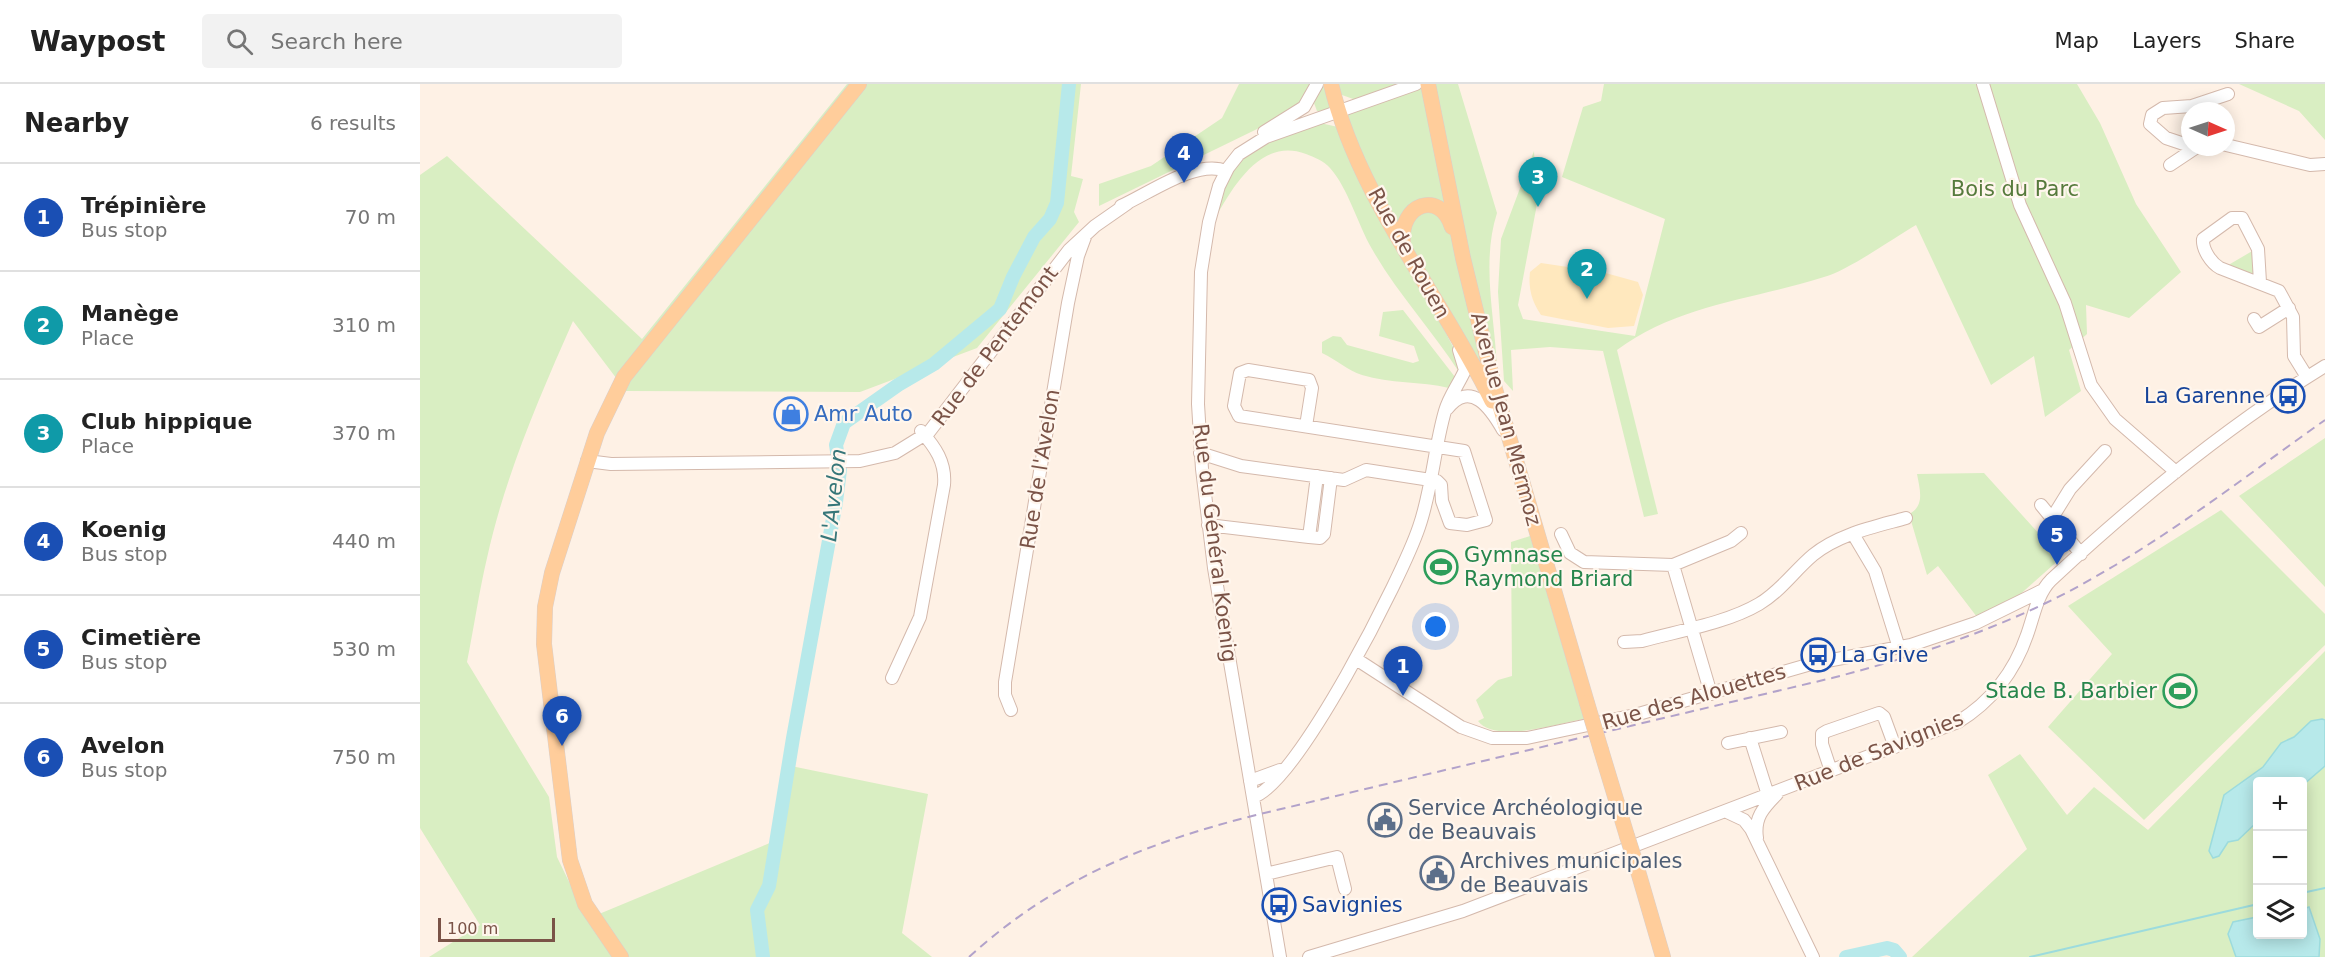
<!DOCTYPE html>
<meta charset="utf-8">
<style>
:root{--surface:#fff;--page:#f2f2f2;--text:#222;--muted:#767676;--line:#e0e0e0;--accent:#ea580c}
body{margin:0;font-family:"DejaVu Sans",sans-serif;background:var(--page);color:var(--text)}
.controls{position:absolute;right:18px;bottom:18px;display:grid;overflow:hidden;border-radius:6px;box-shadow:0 3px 15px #0003}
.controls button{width:54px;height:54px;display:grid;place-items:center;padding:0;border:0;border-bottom:2px solid var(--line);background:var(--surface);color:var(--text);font:30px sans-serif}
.compass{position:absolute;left:1761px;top:18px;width:54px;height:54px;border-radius:50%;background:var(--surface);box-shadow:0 3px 15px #0003;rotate:93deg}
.scale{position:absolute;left:18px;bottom:15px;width:117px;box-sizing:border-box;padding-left:6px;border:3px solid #7a5347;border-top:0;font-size:16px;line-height:21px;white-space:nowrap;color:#7a5347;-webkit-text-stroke:4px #fff6ed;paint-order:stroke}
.you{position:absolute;left:1016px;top:543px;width:21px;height:21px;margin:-15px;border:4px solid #fff;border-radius:50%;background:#1a73e8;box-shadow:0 0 0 9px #1a73e833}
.badge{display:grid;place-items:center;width:39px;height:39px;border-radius:50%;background:var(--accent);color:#fff;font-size:20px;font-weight:700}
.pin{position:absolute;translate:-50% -50px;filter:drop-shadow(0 2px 3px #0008)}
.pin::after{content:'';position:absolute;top:32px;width:21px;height:18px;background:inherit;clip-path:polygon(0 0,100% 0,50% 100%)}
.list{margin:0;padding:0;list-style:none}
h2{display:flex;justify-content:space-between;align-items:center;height:78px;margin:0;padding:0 24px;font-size:26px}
h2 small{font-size:20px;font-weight:400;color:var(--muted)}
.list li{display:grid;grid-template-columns:39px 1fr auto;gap:18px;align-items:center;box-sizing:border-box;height:108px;padding:0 24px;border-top:2px solid var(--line)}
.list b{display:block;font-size:22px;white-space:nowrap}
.list p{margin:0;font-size:20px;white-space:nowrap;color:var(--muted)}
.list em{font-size:20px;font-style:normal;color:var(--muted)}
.icon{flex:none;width:33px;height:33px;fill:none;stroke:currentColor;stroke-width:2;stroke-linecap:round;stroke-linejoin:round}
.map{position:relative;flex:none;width:1905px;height:873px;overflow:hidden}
header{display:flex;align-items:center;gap:36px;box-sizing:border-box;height:84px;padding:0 30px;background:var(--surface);border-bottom:2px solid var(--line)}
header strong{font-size:28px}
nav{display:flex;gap:33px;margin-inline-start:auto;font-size:21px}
.search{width:420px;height:54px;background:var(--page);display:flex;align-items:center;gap:15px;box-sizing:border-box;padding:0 21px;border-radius:6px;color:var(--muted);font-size:22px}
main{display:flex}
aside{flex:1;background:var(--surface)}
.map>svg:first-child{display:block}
.green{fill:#d9eec2;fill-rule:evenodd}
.sand{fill:#ffe8be}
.water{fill:#b7e9ea;stroke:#9cdbdd;stroke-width:1.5}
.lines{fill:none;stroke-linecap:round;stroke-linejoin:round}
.stream{stroke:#9cdbdd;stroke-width:2}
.river{stroke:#b7e9ea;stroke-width:14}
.minor-casing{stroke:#d4b9ac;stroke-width:14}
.major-casing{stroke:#dacfcb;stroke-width:16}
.minor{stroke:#fff;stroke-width:12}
.major{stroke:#ffcd9b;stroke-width:15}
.rail{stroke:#b2a2ca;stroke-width:2;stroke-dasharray:9 6;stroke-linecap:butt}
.major-bridge-casing{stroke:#dacfcb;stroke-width:16;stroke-linecap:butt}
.major-bridge{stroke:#ffcd9b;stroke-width:15}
.labels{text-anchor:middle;stroke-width:4.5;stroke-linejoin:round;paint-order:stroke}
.park-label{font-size:21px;fill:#567a3c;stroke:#fff6ed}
.street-label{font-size:21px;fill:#7a5347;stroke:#fff6ed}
.transit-label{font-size:21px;fill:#164399;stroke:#fff6ed;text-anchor:start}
.shop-label{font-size:21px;fill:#366cbe;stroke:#fff6ed;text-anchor:start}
.leisure-label{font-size:21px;fill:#27864d;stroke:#fff6ed;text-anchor:start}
.service-label{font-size:21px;fill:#4e5e75;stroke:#fff6ed;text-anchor:start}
.water-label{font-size:22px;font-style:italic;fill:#367679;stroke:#fff6ed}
</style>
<header>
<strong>Waypost</strong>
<div class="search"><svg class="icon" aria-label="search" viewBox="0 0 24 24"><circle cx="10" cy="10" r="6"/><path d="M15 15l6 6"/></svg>Search here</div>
<nav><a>Map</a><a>Layers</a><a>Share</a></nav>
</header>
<main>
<aside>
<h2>Nearby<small>6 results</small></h2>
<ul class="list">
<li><span class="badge" style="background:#1a4fb4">1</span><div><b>Trépinière</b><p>Bus stop</p></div><em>70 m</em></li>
<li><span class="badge" style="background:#0f9aa8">2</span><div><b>Manège</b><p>Place</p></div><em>310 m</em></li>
<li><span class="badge" style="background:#0f9aa8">3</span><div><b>Club hippique</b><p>Place</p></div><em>370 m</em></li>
<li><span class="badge" style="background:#1a4fb4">4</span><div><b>Koenig</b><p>Bus stop</p></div><em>440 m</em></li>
<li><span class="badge" style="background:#1a4fb4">5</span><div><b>Cimetière</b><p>Bus stop</p></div><em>530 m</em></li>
<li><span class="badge" style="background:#1a4fb4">6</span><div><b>Avelon</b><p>Bus stop</p></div><em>750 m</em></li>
</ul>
</aside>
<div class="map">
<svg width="1905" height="873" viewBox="0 0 1905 873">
<rect width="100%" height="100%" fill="#fef1e5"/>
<path class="green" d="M427,0h234l-10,92 12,3 -9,33 5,10 -102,126 -117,44 -234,-1 -53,-70c-34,77 -68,155 -86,237 -8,34 -13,69 -20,104l82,135 8,60 30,62 190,-79 14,-74 137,28 -26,139 30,24h-503l51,-32 -60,-97v-653l27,-19 195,183z
M819,0h73l-5,13 -23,19 -185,90v-22l52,-18 71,-48z
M901,0h6l6,27h-16l-3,-8z
M915,0h70l-49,16 -14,-5z
M1012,0h26l39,129c-16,50 -2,104 0,156l-5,-5z
M1184,0h473l23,39 36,81 45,68 -52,46 -43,-13 1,29 -18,16 12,41 -36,26 -11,-61 -43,29 -75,-160c-24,14 -67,45 -92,52 -72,23 -145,27 -207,73l41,164 -14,3 -41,-166 -53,-4 -39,3 2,41 -9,-10 -6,-89 3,-53 33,-88 3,53 -19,101 5,14 112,17 30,-117 -103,-42 21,-70 18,-6z
M1819,0h86v56l-26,-29z
M1002,2l26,124 -9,-6 -40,23 -39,-73 -16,-39z
M900,39l18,4 124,237 -3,8c-27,-42 -62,-79 -87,-123 -14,-24 -24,-61 -42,-81 -6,-7 -16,-11 -24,-14 -46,-18 -75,36 -93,68 4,-13 7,-28 13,-40 17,-38 59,-46 94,-59z
M1002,126l17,2 12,19 33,141 -76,-130 -1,-16z
M1834,166l1,27 -30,-10z
M983,226l52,67 -6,11c-28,-7 -59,-4 -87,-13 -15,-5 -25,-15 -40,-22v-11l11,-6 8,1 6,8 66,18 6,-2 -5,-15 -35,-10 4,-24z
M1905,354v149l-86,-91z
M1564,389l77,85 -45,40 -39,19 -39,-51 -11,9 -18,-61c16,-8 11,-24 8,-40z
M1801,426l104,104v31l-181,175 -96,-93 64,-73 -44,-48z
M1110,452l54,183c-25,4 -89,25 -106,2l6,-3 -8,-18 22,-20 14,-4 -1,-134z
M1905,567v306h-413l115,-108 -39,-74 32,-21 47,61 27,-28 54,43zM1838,698h44v152h-44z"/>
<path class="sand" d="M1121,179l61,9 36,10 5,13 -9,31 -26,2 -67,-13c-9,-13 -13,-27 -11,-43z"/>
<path class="water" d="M1902,635l3,1v46l-22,19 -1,-3h-44l-1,40 -19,18 -10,2 -9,14 -6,2 -4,-7 15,-56 39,-28 18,-24 13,-6 17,-16z
M1889,823l11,32 -1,18h-83l-8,-23 5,-12 24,-5 1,17h44l1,-25z"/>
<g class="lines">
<path class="stream" d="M1882,809l23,-5
M1610,873l228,-53"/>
<path class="river" d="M343,873l-6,-47 12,-24 24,-148 43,-236 4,-32 -4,-25 8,-22 54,-38 36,-21 66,-55 13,-32 21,-40 16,-18 7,-16 12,-119
M1426,873l41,-9 7,2 6,7"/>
<defs>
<path id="minor" d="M1563,0l37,121 45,98 26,82 24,34 61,53
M844,48l40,-25 13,-23
M1806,61l84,20 15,-1
M1770,62l-24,-8 -16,-14 2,-9 11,-7 29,-2 36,-12
M1750,81l27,-18
M701,122c29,-13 75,-47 105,-35
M1840,198l-2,-33 -16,-31h-10l-29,21c-1,10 8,24 17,29l59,23 14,26 1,39 13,21
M1834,235l5,8 30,-19
M1027,325c24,-30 44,0 56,21
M780,369l41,13 103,14 22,-10 71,11 4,4 1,16 8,22 17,2 19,-5 -22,-69 -225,-35 -5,-10 6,-33 8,-3 61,10 3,8 -6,38
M167,377l24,3 249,-3 35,-8 34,-21 140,-182 26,-24 33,-23
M897,392l-8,61 11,1 4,-4 7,-56
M1621,421l40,49
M1632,434l18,-29 35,-38
M788,441l101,12
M1141,450l9,19 14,9 89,3 58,-24 10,-8
M1433,450l22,37 24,77
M1253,481l38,129
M1204,558l18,-1c36,-10 85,-18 117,-37 22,-13 35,-33 54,-49 26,-21 61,-28 93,-37
M936,575l105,68 31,11h35l108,-23 176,-51 100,-19 65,-22 65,-32
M472,594l28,-61 24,-132c2,-23 -9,-38 -23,-54
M591,626l-6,-15v-13l63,-379 10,-47 7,-19
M1330,654l18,57
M1308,659l53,-11
M1411,687l-9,-27v-10l5,-3 52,-18 5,4 11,30
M830,697l30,-11
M833,713c44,-13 150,-222 166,-270 13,-37 15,-78 26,-116 4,-15 14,-27 20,-41l-6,-20
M1307,728l17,8 7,9 62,128
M1337,754c-3,-20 6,-30 20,-44
M846,790l71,-17 8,32
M860,873l-66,-389 -12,-99 -4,-65 3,-132 8,-50 10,-36 9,-18 11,-14 27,-17 150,-53
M889,873l154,-46 495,-189c34,-21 56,-49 69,-87 7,-19 10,-41 24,-55 85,-79 176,-154 274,-214"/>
<path id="major" d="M911,0c27,114 110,212 161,317
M1008,0l35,174 32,131 92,314
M983,159c-4,-39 37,-54 49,-16
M1181,666l26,86
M1215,777l28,96
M201,873l-36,-53 -15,-44 -26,-216 1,-37 7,-34 45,-140 27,-56 235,-293"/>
</defs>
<use href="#minor" class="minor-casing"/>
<use href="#major" class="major-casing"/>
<use href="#minor" class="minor"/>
<use href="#major" class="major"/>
<path class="rail" d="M549,873c86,-78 176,-114 287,-142l576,-137c92,-24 180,-53 263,-101 81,-46 155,-104 230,-157"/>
<defs>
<path id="major-bridge" d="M1167,619l14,47
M1207,752l8,25"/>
</defs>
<use href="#major-bridge" class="major-bridge-casing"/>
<use href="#major-bridge" class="major-bridge"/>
</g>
<defs>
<symbol id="bus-ring" viewBox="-11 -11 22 22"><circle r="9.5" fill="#fff6ed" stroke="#1a4fb4" stroke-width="1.5"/><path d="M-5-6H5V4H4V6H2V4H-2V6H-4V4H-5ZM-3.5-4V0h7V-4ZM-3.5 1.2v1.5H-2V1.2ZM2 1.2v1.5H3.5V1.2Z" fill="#1a4fb4"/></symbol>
<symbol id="shop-ring" viewBox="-11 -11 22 22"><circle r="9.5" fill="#fff6ed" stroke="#3f7fe0" stroke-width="1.5"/><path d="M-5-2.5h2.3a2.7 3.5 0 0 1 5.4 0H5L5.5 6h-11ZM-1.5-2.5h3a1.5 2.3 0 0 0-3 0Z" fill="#3f7fe0"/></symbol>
<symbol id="stadium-ring" viewBox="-11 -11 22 22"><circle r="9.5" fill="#fff6ed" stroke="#2e9e5b" stroke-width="1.5"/><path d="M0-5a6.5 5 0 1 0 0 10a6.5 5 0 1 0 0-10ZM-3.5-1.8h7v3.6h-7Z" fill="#2e9e5b"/></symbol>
<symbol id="civic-ring" viewBox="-11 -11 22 22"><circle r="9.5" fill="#fff6ed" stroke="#5c6f8a" stroke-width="1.5"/><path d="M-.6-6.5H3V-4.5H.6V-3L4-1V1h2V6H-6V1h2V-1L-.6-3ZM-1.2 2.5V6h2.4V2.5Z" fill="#5c6f8a"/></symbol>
</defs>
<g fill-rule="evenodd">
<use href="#bus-ring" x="1849" y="293" width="38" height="38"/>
<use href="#shop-ring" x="352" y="311" width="38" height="38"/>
<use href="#stadium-ring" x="1002" y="464" width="38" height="38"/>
<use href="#bus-ring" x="1379" y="552" width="38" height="38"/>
<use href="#stadium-ring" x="1741" y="588" width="38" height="38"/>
<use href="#civic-ring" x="946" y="717" width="38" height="38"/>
<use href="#civic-ring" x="998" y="770" width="38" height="38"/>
<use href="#bus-ring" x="840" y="802" width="38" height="38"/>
</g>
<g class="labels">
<g class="park-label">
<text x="1595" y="112">Bois du Parc</text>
</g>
<g class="street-label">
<text transform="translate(989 169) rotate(61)" y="7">Rue de Rouen</text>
<text transform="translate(575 262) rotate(-53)" y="7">Rue de Pentemont</text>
<text transform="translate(1086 335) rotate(75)" y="7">Avenue Jean Mermoz</text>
<text transform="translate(620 385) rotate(-81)" y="7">Rue de l'Avelon</text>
<text transform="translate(795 459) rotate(83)" y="7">Rue du Général Koenig</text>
<text transform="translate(1274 613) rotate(-16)" y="7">Rue des Alouettes</text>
<text transform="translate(1459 667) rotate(-22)" y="7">Rue de Savignies</text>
</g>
<g class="transit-label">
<text x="1845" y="319" text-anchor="end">La Garenne</text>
<text x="1421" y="578">La Grive</text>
<text x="882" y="828">Savignies</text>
</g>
<g class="shop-label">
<text x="394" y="337">Amr Auto</text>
</g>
<g class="leisure-label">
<text x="1044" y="478">Gymnase<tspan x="1044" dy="24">Raymond Briard</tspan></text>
<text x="1737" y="614" text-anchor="end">Stade B. Barbier</text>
</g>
<g class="service-label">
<text x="988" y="731">Service Archéologique<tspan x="988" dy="24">de Beauvais</tspan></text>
<text x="1040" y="784">Archives municipales<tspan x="1040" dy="24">de Beauvais</tspan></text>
</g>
<g class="water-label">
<text transform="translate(413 411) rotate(-84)" y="8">L'Avelon</text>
</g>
</g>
</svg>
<div class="controls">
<button>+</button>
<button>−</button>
<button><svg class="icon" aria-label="layers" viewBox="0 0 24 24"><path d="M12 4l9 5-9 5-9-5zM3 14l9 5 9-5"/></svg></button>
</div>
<svg class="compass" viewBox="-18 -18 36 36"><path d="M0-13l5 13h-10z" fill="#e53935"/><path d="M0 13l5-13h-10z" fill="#767676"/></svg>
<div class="scale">100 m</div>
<div class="you"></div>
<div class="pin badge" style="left:983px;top:612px;background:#1a4fb4">1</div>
<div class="pin badge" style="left:1167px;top:215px;background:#0f9aa8">2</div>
<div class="pin badge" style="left:1118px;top:123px;background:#0f9aa8">3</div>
<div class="pin badge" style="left:764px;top:99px;background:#1a4fb4">4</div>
<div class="pin badge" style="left:1637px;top:481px;background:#1a4fb4">5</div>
<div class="pin badge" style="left:142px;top:662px;background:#1a4fb4">6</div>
</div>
</main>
